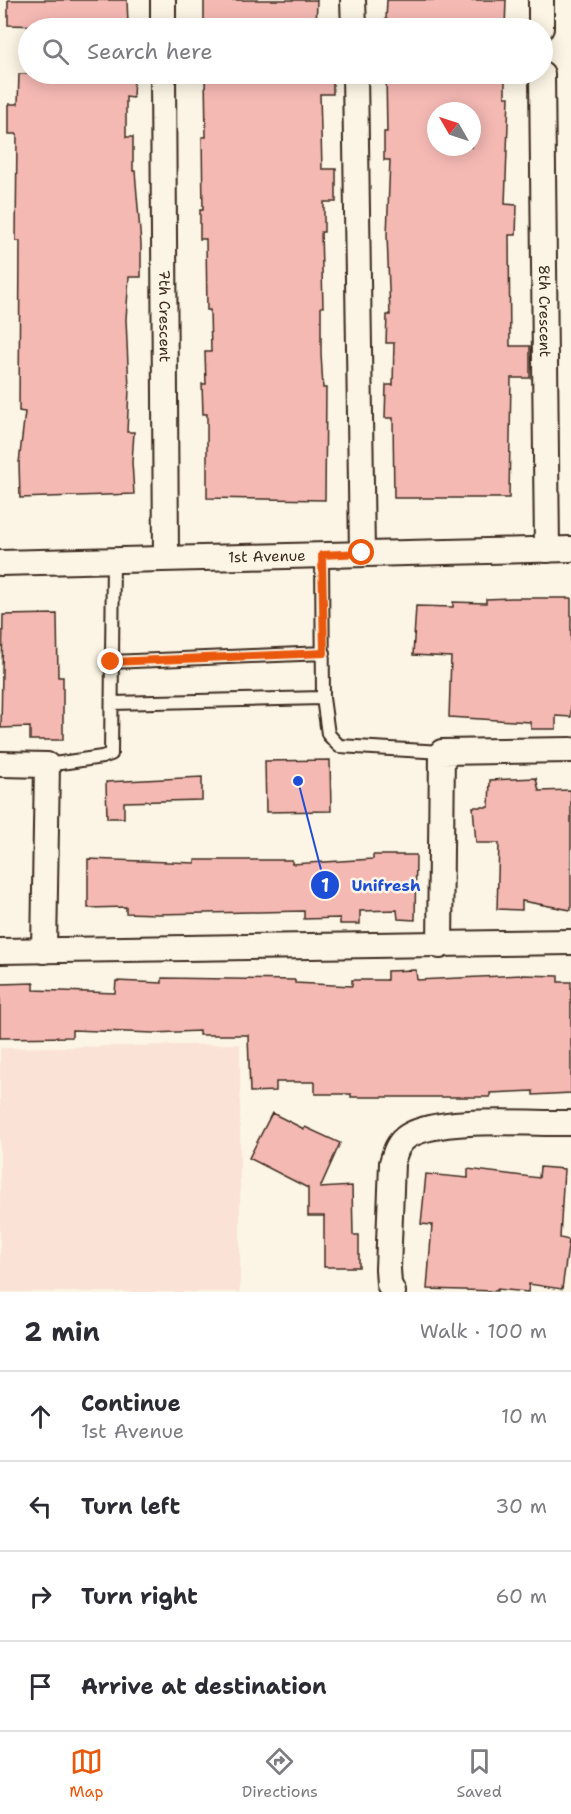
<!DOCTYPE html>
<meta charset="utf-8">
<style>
:root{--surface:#fff;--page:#f2f2f3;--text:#2b2b33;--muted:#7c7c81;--line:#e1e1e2;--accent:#ea580c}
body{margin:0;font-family:"Shantell Sans",sans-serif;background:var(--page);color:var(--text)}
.compass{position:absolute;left:427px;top:102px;width:54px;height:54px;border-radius:50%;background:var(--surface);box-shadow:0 3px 15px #0003;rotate:309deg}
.stop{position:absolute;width:18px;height:18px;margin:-14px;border:4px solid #ea580c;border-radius:50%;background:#fff}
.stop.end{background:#ea580c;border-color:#fff;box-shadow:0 2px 6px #0008}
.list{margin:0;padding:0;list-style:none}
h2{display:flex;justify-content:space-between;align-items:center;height:78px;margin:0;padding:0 24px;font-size:26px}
h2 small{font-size:20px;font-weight:400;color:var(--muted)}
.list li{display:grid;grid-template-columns:39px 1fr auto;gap:18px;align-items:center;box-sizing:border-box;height:90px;padding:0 24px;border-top:2px solid var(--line)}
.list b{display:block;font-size:22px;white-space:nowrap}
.list p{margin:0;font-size:20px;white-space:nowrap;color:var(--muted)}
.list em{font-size:20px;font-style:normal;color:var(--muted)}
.icon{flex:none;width:33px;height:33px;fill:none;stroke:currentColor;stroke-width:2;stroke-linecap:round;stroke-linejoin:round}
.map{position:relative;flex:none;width:571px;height:1292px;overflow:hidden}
.search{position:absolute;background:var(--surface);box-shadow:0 3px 15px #0003;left:18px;right:18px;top:18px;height:66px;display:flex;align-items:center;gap:15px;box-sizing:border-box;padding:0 21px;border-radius:33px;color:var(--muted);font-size:22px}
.sheet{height:438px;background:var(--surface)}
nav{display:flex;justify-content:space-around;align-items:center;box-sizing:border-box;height:84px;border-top:2px solid var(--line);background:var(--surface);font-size:16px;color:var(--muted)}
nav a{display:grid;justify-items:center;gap:3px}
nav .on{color:var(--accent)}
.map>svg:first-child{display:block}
.built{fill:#fae3d6}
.building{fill:#f5b9b4;stroke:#3b2a1e;stroke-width:1.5;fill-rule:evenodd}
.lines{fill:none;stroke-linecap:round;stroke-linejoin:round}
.service-casing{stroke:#3b2a1e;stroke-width:16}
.minor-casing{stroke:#3b2a1e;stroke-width:28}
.service{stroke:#fcf5e5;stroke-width:12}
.minor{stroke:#fcf5e5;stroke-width:24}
.route{stroke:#ea580c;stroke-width:8}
.labels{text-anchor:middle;stroke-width:5;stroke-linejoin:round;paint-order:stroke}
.street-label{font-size:15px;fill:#3b2a1e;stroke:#fcf5e5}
.leader{fill:none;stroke:#1d4ed8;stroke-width:2}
.callout-dot{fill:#1d4ed8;stroke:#fcf5e5;stroke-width:2}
.mark-label{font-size:18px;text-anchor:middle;font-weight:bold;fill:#fff}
.callout-label{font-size:16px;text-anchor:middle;font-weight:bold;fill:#1d4ed8;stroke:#fcf5e5;stroke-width:5;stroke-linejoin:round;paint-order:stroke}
</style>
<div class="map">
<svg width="571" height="1292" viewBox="0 0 571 1292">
<rect width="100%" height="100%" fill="#fcf5e5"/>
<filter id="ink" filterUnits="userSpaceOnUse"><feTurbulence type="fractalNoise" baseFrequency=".0167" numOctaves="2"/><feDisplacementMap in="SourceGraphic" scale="12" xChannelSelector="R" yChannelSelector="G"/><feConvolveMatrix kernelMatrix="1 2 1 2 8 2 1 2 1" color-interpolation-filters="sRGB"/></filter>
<g filter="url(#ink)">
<path class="built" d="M240,1044v248h-240v-244z"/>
<path class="building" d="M8,0h119l1,24 -48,3 -72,-2z
M204,0h113l-1,28h-112z
M387,0h119l-1,28h-114v-8h-5z
M19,74h115l-1,24 -7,-1v40h7v34h2l6,73v33h-12l-3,42 3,70 -2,43h7l-2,30 2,32 -114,4 -1,-35 6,-51 -6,-1 1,-170h-4l1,-107h-8v-30h9z
M205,74h128v20h-13l2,75h14v33h-12v30h-3l2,75h-2v46l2,35h3l-1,112 -118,-2v-84h-4l-1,-30h4l-1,-32h6l-1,-42h-3l-1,-71h-6v-29h3l-1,-73h4z
M386,74h119v23h4l-4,107 12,1 -1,30h-7l1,111h20v32h-19l-2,120h-115l-1,-80h-8l1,-33h7l1,-42h-8l1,-28h3l-3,-80 3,-75h-6v-28h3zM436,111h36v36h-36z
M511,598h60v119l-15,-1v13h-25l-1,-7 -81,-5 2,-60 -38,-2 3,-49 37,1v-5l33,1v-4z
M57,614l1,63h5v63h-33v-13l-29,1 2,-113z
M330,760l1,51 -65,1 -1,-51z
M202,777v23l-78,2v16h-17l-1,-36z
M536,778l3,13 32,-1v120l-49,-9v9l-25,-1 2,-66h-23l-3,-36h16l1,-27z
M373,855h43l-1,65 -17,-1 -1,-9 -37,1v13h-20v-6l-36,1v-8l-146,3 -32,-1v-6l-38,1v-49l107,4v-3h97v4l81,-5z
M416,970l1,10 105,-5 36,1v6h13v111l-38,2v-4l-43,2v4h-139v-3h-36v-12h-39v9l-26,1 -2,-57h-49v-4l-45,2 -82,-3v7l-72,1v-54l34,-1v7l81,3 1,-12 46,2v-5l133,2v3l57,3v-6h35v-9z
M272,1113l32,16 1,-2 35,16 -20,45 32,-2 1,49h6v32h-35v-51h-16v-28l-59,-30z
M540,1167l24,2 -4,69 9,2 -7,49 -33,-5 -1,8 -31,-3v2l-70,-2 5,-64 -11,-1 5,-50 42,4v-9l71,9z"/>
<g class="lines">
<defs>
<path id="service" d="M322,555l1,143 5,36 11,12 103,6
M111,662l213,-9
M112,703l211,-5
M47,765l55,-8 9,-3 2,-195"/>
<g id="minor">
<path d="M163,0v28"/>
<path d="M353,0l1,28"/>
<path d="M541,0v28"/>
<path id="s1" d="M163,74l3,483"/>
<path d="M355,74l7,479"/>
<path id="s2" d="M542,74l5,476"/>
<path id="s3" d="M0,563l571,-14"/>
<path d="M0,764l47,1 -3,186"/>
<path d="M440,946l2,-194 129,-2"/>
<path d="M0,951l571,-9"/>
<path d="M393,1292l-4,-8 -1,-15 4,-106c3,-11 6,-21 16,-27 33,-20 123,-12 163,-13"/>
</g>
</defs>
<use href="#service" class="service-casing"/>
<use href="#minor" class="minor-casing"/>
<use href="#service" class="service"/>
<use href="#minor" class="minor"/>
</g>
</g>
<g class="lines" filter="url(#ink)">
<path class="route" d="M111,662l213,-9 -2,-98 40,-2"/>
</g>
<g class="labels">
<g class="street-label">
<text dy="5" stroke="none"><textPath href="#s2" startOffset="237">8th Crescent</textPath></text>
<text dy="5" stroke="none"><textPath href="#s1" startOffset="242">7th Crescent</textPath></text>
<text dy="5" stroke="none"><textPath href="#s3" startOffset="267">1st Avenue</textPath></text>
</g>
</g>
<path class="leader" d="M298 781L325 885"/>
<g class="callout-dot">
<circle cx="298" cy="781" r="6"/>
<circle cx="325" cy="885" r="15"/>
</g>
<g class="mark-label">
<text x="325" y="892">1</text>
</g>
<g class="callout-label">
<text x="386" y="891">Unifresh</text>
</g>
</svg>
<svg class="compass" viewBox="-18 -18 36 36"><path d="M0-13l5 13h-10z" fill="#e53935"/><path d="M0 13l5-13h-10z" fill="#7c7c81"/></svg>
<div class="stop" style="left:362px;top:553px"></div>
<div class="stop end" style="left:111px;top:662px"></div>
<div class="search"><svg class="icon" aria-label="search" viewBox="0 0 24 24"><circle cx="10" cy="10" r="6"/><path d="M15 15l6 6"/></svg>Search here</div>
</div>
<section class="sheet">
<h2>2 min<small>Walk · 100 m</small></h2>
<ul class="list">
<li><svg class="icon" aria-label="ahead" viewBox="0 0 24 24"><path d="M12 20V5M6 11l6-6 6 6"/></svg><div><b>Continue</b><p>1st Avenue</p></div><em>10 m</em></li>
<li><svg class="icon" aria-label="left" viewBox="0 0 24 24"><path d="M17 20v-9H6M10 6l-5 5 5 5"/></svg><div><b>Turn left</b></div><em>30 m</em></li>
<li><svg class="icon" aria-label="right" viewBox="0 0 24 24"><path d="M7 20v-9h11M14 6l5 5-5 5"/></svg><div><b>Turn right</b></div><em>60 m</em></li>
<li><svg class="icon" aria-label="arrive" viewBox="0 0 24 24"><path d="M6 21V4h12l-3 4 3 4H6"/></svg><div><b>Arrive at destination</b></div></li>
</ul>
</section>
<nav>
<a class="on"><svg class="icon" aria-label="map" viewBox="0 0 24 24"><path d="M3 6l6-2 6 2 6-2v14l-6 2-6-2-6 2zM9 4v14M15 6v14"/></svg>Map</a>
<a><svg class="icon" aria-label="directions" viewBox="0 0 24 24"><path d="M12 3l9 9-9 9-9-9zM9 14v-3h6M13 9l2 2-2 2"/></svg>Directions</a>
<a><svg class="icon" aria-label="saved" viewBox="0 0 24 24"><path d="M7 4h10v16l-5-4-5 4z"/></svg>Saved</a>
</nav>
